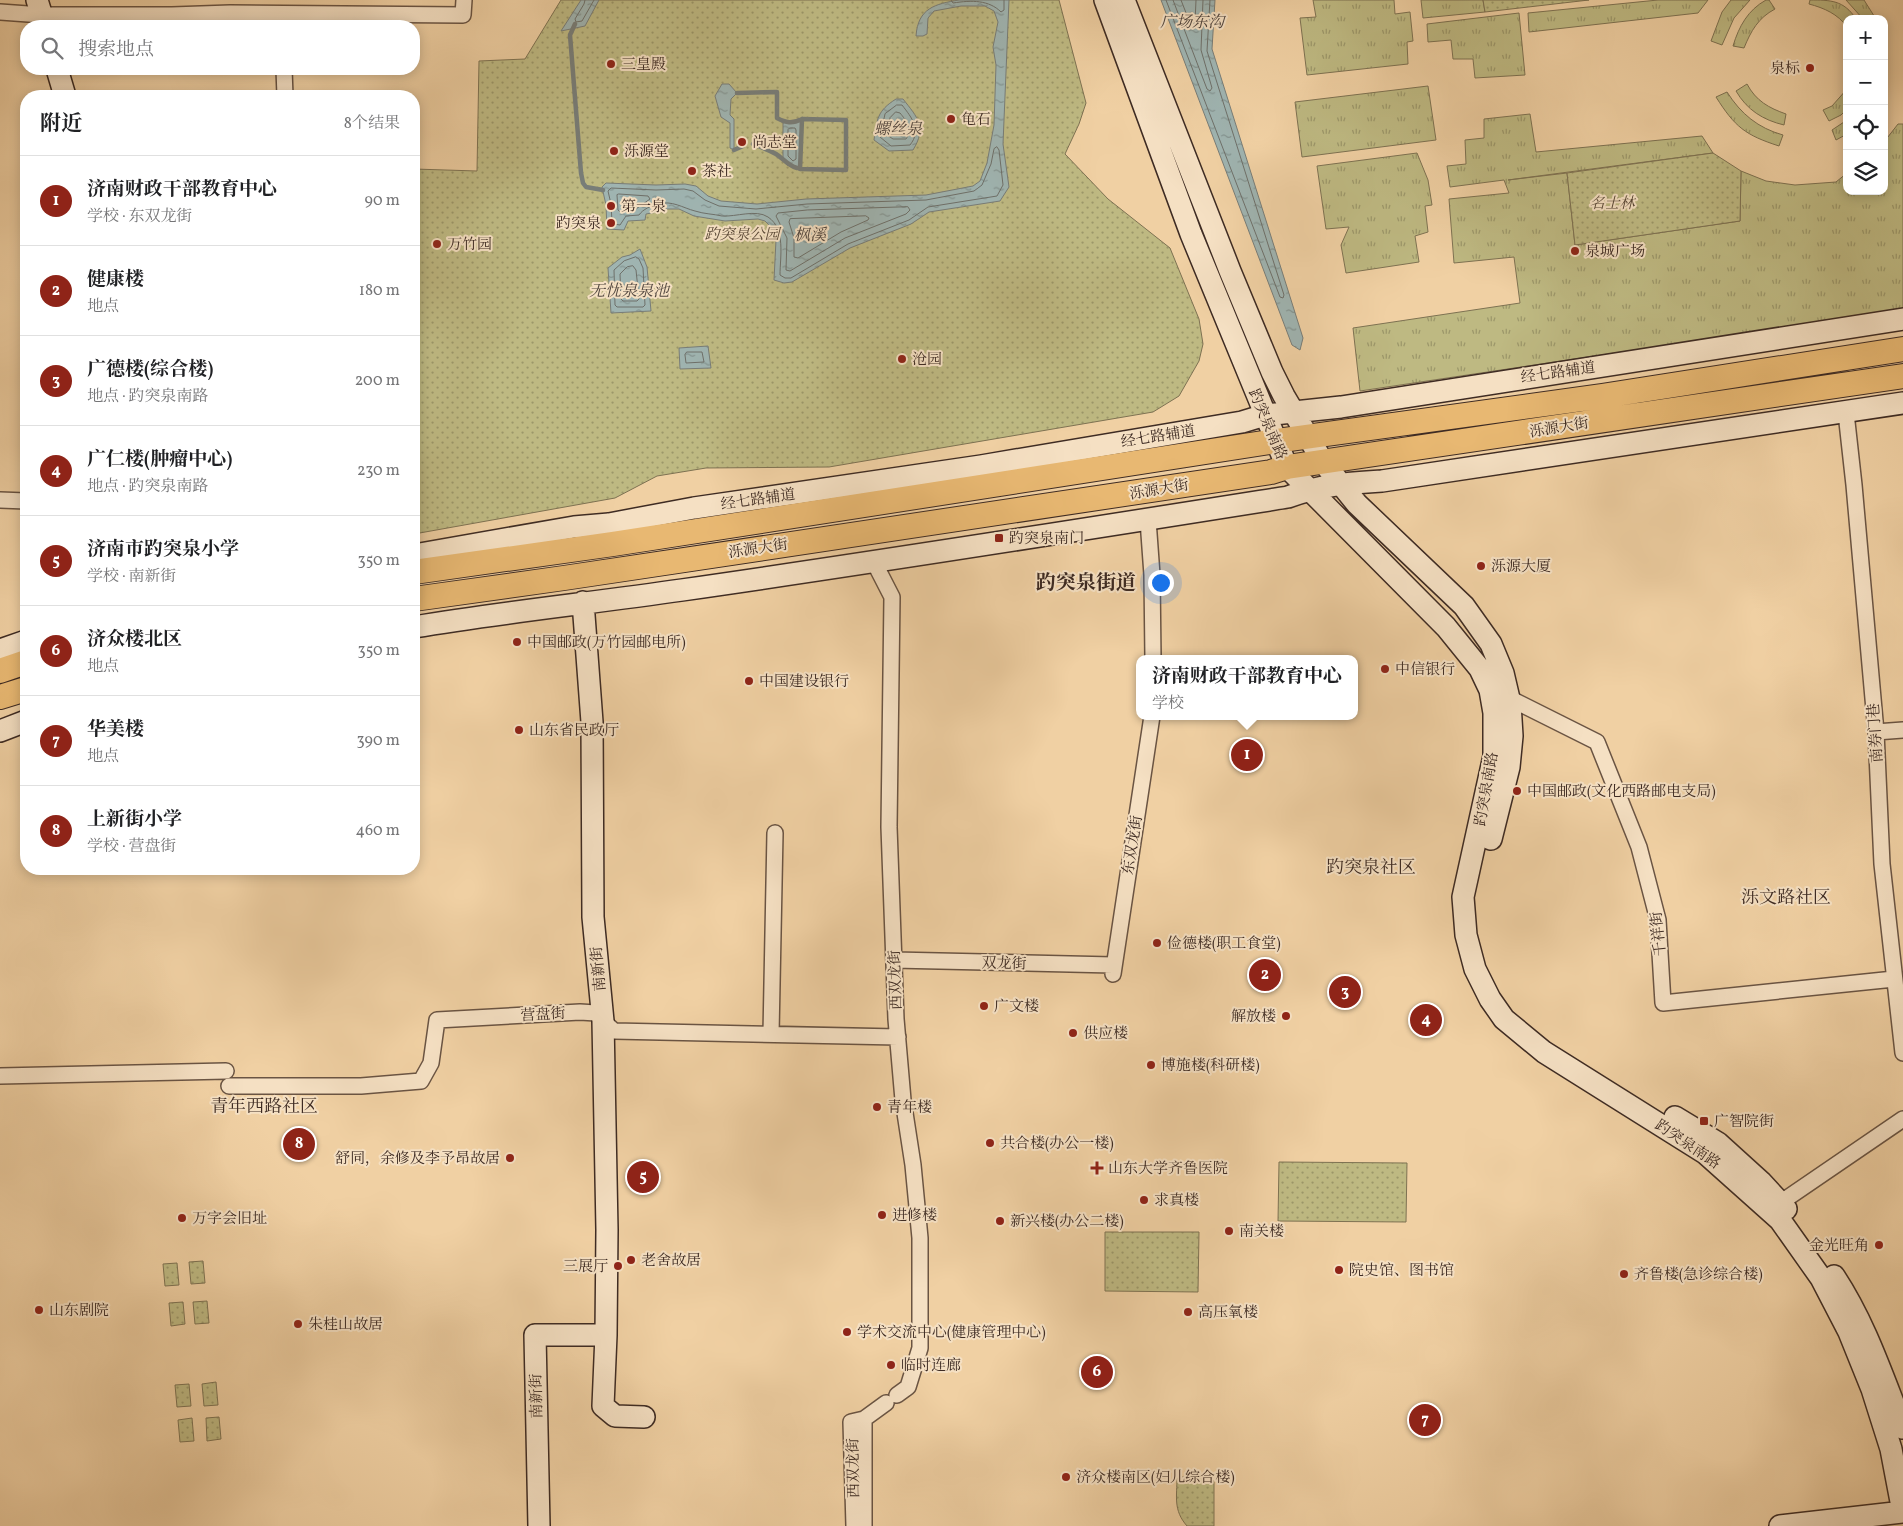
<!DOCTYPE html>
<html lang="zh">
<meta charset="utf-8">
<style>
:root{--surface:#fff;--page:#f2f2f2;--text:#202124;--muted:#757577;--line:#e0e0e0;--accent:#8f2418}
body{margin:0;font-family:Vollkorn,"Noto Serif SC",serif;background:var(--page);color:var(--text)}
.controls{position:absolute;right:15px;top:15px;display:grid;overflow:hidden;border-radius:10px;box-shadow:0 2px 12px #0003}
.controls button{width:45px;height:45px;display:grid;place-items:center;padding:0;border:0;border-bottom:1px solid var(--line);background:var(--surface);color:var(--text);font:25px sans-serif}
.you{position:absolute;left:1160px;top:582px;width:18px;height:18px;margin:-12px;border:4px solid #fff;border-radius:50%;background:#1a73e8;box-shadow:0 0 0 8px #1a73e833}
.badge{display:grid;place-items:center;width:32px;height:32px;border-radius:50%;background:var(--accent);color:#fff;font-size:16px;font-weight:700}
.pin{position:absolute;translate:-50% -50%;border:2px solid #fff;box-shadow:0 1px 5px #0006}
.popup{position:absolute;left:1136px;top:655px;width:222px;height:65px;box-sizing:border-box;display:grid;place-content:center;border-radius:10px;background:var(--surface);filter:drop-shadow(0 1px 4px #0005);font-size:16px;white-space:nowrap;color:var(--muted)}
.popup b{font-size:19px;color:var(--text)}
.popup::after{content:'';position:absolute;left:50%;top:100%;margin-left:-10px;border:10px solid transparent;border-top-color:var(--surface)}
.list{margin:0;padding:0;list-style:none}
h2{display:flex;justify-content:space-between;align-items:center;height:65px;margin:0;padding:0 20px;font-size:21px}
h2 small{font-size:16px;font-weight:400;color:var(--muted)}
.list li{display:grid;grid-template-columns:32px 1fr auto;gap:15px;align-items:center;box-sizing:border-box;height:90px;padding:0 20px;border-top:1px solid var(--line)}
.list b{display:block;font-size:19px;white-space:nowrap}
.list p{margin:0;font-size:16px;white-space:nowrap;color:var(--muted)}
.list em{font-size:16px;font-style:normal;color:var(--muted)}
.icon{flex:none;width:28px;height:28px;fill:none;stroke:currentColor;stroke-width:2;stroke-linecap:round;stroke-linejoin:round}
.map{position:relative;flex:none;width:1903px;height:1526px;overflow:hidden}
.search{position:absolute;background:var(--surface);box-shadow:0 2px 12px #0003;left:20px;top:20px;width:400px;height:55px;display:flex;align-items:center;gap:12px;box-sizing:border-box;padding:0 18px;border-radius:20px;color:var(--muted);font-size:19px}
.panel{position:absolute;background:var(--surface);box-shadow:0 2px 12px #0003;left:20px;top:90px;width:400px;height:785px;border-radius:20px}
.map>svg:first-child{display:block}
.grass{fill:url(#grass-tufts);stroke:#7e7252}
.park{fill:url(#park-dots);stroke:#7e7252}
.water{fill:url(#water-ripples);stroke:#787d78}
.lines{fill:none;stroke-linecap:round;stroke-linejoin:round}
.shore{stroke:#6e706a;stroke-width:1}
.stream{stroke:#787d78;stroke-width:4.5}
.street-casing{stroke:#6a5443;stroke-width:18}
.secondary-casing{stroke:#3e2b23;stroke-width:24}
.primary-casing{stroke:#3e2b23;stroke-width:26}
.street{stroke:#f5e0c3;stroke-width:15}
.secondary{stroke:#f5e0c3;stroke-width:21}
.primary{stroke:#e8b872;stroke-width:24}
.poi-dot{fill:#8f2418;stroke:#f5e0c3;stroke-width:2}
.labels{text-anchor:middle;stroke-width:4;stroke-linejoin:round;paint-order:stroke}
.poi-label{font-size:15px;fill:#3e2b23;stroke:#f5e0c3;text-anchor:start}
.park-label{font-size:15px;font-style:italic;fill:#584736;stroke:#f5e0c3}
.street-label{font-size:15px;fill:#3e2b23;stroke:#f5e0c3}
.water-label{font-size:16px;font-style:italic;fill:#51463f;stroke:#f5e0c3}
.quarter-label{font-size:18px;fill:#3e2b23;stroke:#f5e0c3}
.district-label{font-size:20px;font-weight:bold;fill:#3e2b23;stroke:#f5e0c3}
</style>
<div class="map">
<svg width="1903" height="1526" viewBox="0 0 1903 1526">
<defs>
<pattern id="grass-tufts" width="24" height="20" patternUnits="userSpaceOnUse" patternTransform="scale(1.25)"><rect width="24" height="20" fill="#beb982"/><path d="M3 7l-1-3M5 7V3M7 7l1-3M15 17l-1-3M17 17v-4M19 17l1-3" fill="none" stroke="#9c976a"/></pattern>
<pattern id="park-dots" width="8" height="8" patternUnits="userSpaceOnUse" patternTransform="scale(1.25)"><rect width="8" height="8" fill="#beb982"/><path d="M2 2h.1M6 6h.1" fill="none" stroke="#9c976a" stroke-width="1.8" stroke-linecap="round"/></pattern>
<pattern id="water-ripples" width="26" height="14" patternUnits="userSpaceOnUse" patternTransform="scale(1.25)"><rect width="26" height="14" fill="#9fb4b1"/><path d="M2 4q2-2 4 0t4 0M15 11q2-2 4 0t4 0" fill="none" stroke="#839390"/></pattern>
</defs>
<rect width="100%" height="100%" fill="#f0d0a3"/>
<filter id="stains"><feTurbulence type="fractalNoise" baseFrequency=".004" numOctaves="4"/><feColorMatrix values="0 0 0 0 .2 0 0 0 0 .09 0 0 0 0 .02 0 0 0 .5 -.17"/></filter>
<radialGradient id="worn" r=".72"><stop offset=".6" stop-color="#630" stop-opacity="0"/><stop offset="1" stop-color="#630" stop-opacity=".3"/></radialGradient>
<path class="grass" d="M1313,0h81l1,14 15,-2 3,29 -6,1 1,22 -101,11 -7,-57 16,-1z
M1421,0h62l2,12 -62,6z
M1658,0h50l-10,13 -169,19 -1,-19z
M1731,0h19l-16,18 -12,27 -11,-4 11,-29z
M1766,0h3l6,9c-17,9 -24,22 -31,39l-11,-2c6,-20 15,-36 33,-46z
M1810,0c20,0 34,0 46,19h-9v8c-9,-13 -23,-19 -38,-23z
M1846,0h18l12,19h-13z
M1519,13l6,62 -50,3 -2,-19h-20l-2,-19 -23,2 -1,-18z
M1747,84c9,17 22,24 39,30l-2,11c-21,-5 -37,-15 -48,-34z
M1428,86l8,54 -134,17 -7,-55z
M1847,89v20l-6,6 -12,6 -6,-11 9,-4z
M1727,92c14,22 31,36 56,43l-4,11c-34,-11 -44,-19 -63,-49z
M1530,114l6,38 166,-16 11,17 -205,27 59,-7 8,72 165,-24 1,-50 25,10 29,4 41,-3 11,-9v18h37v-49l14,-18h5v186l-543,81 -7,-63 167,-25 -6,-46 -60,6 -5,-64 60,-6 -5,-13 -54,7 -3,-21 19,-2 -1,-24 19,-2v-19z
M1847,120v14l-11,6 -4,-10z
M1417,153l11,27 4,25 -7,1 3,26 -13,4 4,26 -73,11 -5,-28 8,-18 -23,2 -9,-63z"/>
<path class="park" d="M561,0h498l27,103 -7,21 -14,30 43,45 62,49 29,71 4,25 -4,17 -20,35 -26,16 -324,55 -123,1 -49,8 -42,22 -201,36v-365l63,2 2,-110 46,-2z
M1483,0h106l-104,12z
M1713,153l28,18 -1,50 -165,24 -8,-72z
M1279,1162l128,1 -1,59 -128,-1z
M1105,1232h94l-1,60 -93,-1z
M203,1261l2,22 -14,1 -2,-22z
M177,1263l2,22 -14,1 -2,-22z
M207,1301l2,22 -14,1 -2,-22z
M183,1302l2,22 -14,2 -2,-23z
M216,1382l2,23 -14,1 -2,-22z
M189,1384l2,22 -14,1 -2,-22z
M219,1417l2,22 -14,2 -1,-23z
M192,1418l2,23 -14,1 -2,-22z
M1177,1477h34l3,5v44h-27c-14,-16 -10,-29 -10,-49z"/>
<path class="water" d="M581,0h18l-14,26 -24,5z
M959,0h50l-6,144 6,43 -9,14 -71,11 -18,12 -61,24 -58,34 -8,1 -10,-3 2,-40 -6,-14 -5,-5 -7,-2 -33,2 -31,-5 -15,-7h-20l-2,3 -11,2 -1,6 -17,1 -4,9 -17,-1 -1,-24 -4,-18 4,-4 50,2 29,-1 11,2 12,10 13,5 36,3 49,-5 120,-4 47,-9 7,-5 7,-18 7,-38 2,-60 -3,-18 5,-25 -4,-11 -9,-5h-24l-27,5 -6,7 -1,16 -4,2h-7c2,-28 19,-32 43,-36z
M1161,0h54l-3,49 91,289 -3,12 -8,-5z
M722,84h7l8,9 -6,6 -1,16 4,4v31l-4,-2v-25l-9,-6 -6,-21z
M896,99h7c15,19 24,28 10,51l-24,1 -15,-11c3,-21 3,-29 22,-41z
M802,119l-2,50 -13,-4 -4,-7v-34l1,-3 10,2z
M640,249l7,18 4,44 -40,2 -3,-45 14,-11 8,-2z
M708,346l3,22 -31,1 -1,-21z"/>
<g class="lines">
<path class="shore" d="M585,0l-1,4 -9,15 1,3 6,-1 12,-21
M951,0l2,3c19,-3 36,-3 48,9l3,-2v-10
M1166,0l114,297 3,1 1,-3 -77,-244 3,-51
M1173,0l34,89 3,2 2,-3 -11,-38 2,-50
M1181,0l9,23 2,2 3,-2 1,-23
M897,105h5c10,13 20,25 8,40l-19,1 -11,-9 5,-23z
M896,112l4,1c6,7 13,17 6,26h-13l-6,-4 3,-17z
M790,128h5l1,2v29l-3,2 -5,-5v-26z
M997,147l2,3 4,35 -6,11 -69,11 -19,13 -61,24 -57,34h-6l-5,-3c0,-18 6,-46 -12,-58 -12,-8 -32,0 -46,-1 -8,-2 -18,-2 -27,-5 -12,-3 -23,-11 -37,-7 -7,2 -15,5 -19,11l-13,1 -6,9 -6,-1 -2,-2 -1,-18 -3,-13 3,-3 45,2 28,-1 9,2 12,9 14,6 37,3 51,-5 119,-4 48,-9 8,-6 9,-21 3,-15z
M619,194l29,2 2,3 -14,10 -16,3 -2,-2 -1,-15z
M908,207l2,3 -4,4 -61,24 -55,33 -4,-1 1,-32 -11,-22 2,-3 29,-3z
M866,216l3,2 -1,2 -27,12 -43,26 -4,-1v-19l-5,-16 1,-3z
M636,257l3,2 4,9 2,37 -2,2h-26l-2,-2 -1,-35 10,-9z
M633,266l3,4 3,29 -2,2h-14l-2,-2 -1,-25 7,-7z
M687,352h15l2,10 -18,1 -1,-8z"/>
<path class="stream" d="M575,24l-5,11 11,138 2,10 3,4 17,3
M737,93l40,-1v26c9,5 15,6 25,1
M802,119l44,1v50l-46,-1z
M753,144c8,3 16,6 23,10 8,5 11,11 21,14
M734,150l9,-4"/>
<defs>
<path id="street" d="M0,12l42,3h130l58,-2 233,2 1,-15
M284,69l1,27
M1846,413l8,72 22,247 6,132 21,189
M0,500l26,1
M1148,520l4,55 1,84
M874,562l18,35 -3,230 7,192 7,81 10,65 7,73v110l-12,39 -11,8
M1509,698l88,44 42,105 19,73 5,83 231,-24
M1876,732l27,-2
M894,960l219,5
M1113,974l39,-258
M771,1034l4,-201
M0,1076l226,-5
M229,1086h132l60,-5 10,-18 6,-43 143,-8 16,1 7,8 11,10 284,6
M1780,1203l123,-84
M864,1419v107
M854,1526l-3,-104 13,-3 22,-16"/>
<path id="secondary" d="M37,0l8,26
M1105,0l86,234 96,233 159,160 34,42 10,21 4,23v43l-31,141 3,38 9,34 15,30 14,20 40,33 161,101 75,67 41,58 28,54 23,57 19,60 12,63
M1124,0l106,271 42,101 12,24 39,66 34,42 107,102 27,38 12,29 7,30 2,33 -3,31 -18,72
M57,69l8,27
M414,555l160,-28 35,-3 85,-16 287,-42 261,-44 23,-7 76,-8 562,-88
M583,602l9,120 1,195 10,104 4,209 -1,105
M414,627c89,-15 179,-24 268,-37 203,-29 404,-61 606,-93 31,-12 61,-14 94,-16l521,-78
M0,650l26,-9
M0,731l26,-10
M1675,1117l43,26 43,39 25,27
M1834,1276c31,47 48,99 69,152
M539,1526l-4,-191h71l-3,71 12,10 29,1
M1780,1526l123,-14"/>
<path id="primary" d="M414,572l199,-28 663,-103 327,-45 300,-47
M414,599l150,-21 707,-106 16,-5 616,-91
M0,671l26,-9
M0,697l26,-8"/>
</defs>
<use href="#street" class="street-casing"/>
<use href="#secondary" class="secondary-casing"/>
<use href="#primary" class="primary-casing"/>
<use href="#street" class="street"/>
<use href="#secondary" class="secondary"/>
<use href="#primary" class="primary"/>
</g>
<g class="poi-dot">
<circle cx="611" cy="64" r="5"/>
<circle cx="1810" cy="68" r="5"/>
<circle cx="951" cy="119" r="5"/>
<circle cx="742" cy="142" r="5"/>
<circle cx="614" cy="151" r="5"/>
<circle cx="692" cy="171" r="5"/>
<circle cx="611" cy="206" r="5"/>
<circle cx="611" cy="223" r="5"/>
<circle cx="437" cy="244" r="5"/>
<circle cx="1575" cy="251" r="5"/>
<circle cx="902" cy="359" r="5"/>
<rect x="994" y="533" width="10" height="10" rx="2.5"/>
<circle cx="1481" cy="566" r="5"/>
<circle cx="517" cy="642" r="5"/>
<circle cx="1385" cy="669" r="5"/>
<circle cx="749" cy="681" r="5"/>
<circle cx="519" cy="730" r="5"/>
<circle cx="1517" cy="791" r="5"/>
<circle cx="1157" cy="943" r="5"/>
<circle cx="984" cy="1006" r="5"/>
<circle cx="1286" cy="1016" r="5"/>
<circle cx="1073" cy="1033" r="5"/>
<circle cx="1151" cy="1065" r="5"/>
<circle cx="877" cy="1107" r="5"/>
<rect x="1699" y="1116" width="10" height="10" rx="2.5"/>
<circle cx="990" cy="1143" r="5"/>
<circle cx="510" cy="1158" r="5"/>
<path d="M1094.5 1160.5h5v5h5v5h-5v5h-5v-5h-5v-5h5z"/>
<circle cx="1144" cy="1200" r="5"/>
<circle cx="882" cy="1215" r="5"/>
<circle cx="182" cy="1218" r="5"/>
<circle cx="1000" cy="1221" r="5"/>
<circle cx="1229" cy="1231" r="5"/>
<circle cx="1879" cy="1245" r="5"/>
<circle cx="631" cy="1260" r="5"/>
<circle cx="618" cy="1266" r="5"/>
<circle cx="1339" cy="1270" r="5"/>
<circle cx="1624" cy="1274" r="5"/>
<circle cx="39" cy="1310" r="5"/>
<circle cx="1188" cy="1312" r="5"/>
<circle cx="298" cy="1324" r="5"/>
<circle cx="847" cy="1332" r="5"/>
<circle cx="891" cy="1365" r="5"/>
<circle cx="1066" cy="1477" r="5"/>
</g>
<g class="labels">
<g class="poi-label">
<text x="621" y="69">三皇殿</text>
<text x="1800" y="73" text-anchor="end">泉标</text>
<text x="961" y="124">龟石</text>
<text x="752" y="147">尚志堂</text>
<text x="624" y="156">泺源堂</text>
<text x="702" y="176">茶社</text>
<text x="621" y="211">第一泉</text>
<text x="601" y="228" text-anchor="end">趵突泉</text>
<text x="447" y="249">万竹园</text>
<text x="1585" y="256">泉城广场</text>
<text x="912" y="364">沧园</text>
<text x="1009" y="543">趵突泉南门</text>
<text x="1491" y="571">泺源大厦</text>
<text x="527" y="647">中国邮政(万竹园邮电所)</text>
<text x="1395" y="674">中信银行</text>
<text x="759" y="686">中国建设银行</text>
<text x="529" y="735">山东省民政厅</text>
<text x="1527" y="796">中国邮政(文化西路邮电支局)</text>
<text x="1167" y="948">俭德楼(职工食堂)</text>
<text x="994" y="1011">广文楼</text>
<text x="1276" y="1021" text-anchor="end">解放楼</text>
<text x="1083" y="1038">供应楼</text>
<text x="1161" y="1070">博施楼(科研楼)</text>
<text x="887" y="1112">青年楼</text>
<text x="1714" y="1126">广智院街</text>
<text x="1000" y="1148">共合楼(办公一楼)</text>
<text x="500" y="1163" text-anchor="end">舒同，余修及李予昂故居</text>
<text x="1108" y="1173">山东大学齐鲁医院</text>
<text x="1154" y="1205">求真楼</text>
<text x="892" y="1220">进修楼</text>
<text x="192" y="1223">万字会旧址</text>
<text x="1010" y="1226">新兴楼(办公二楼)</text>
<text x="1239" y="1236">南关楼</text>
<text x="1869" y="1250" text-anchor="end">金光旺角</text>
<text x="641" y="1265">老舍故居</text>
<text x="608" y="1271" text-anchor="end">三展厅</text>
<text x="1349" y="1275">院史馆、图书馆</text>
<text x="1634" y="1279">齐鲁楼(急诊综合楼)</text>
<text x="49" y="1315">山东剧院</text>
<text x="1198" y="1317">高压氧楼</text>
<text x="308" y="1329">朱桂山故居</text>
<text x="857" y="1337">学术交流中心(健康管理中心)</text>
<text x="901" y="1370">临时连廊</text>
<text x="1076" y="1482">济众楼南区(妇儿综合楼)</text>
</g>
<g class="park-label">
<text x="1612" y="208">名士林</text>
<text x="742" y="239">趵突泉公园</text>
</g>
<g class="street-label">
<text transform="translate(1558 372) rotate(-8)" y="5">经七路辅道</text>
<text transform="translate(1268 424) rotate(67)" y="5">趵突泉南路</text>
<text transform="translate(1559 427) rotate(-9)" y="5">泺源大街</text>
<text transform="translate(1158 436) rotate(-9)" y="5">经七路辅道</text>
<text transform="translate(1159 489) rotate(-9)" y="5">泺源大街</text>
<text transform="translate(758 499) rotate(-8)" y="5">经七路辅道</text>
<text transform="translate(758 548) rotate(-8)" y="5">泺源大街</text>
<text transform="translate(1875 733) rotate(-94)" y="5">南券门巷</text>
<text transform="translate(1486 789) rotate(-80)" y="5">趵突泉南路</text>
<text transform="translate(1132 845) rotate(-81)" y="5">东双龙街</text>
<text transform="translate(1658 934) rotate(-96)" y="5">千祥街</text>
<text transform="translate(1004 963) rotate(1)" y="5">双龙街</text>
<text transform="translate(598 969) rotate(-95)" y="5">南新街</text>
<text transform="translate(895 980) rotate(-92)" y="5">西双龙街</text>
<text transform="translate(543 1014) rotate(-3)" y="5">营盘街</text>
<text transform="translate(1688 1144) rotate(34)" y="5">趵突泉南路</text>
<text transform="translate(536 1396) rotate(-91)" y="5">南新街</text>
<text transform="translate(853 1468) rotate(-91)" y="5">西双龙街</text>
</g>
<g class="water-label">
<text x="1192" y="27">广场东沟</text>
<text x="898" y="134">螺丝泉</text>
<text x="810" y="240">枫溪</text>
<text x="629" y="296">无忧泉泉池</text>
</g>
<g class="quarter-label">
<text x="1371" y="873">趵突泉社区</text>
<text x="1786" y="903">泺文路社区</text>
<text x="264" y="1112">青年西路社区</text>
</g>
<g class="district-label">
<text x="1086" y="589">趵突泉街道</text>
</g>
</g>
<rect width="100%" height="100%" filter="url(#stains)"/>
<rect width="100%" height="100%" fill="url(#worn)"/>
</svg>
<div class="controls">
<button>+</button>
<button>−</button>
<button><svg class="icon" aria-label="locate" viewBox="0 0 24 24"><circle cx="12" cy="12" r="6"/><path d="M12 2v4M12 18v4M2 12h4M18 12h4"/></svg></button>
<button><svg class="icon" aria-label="layers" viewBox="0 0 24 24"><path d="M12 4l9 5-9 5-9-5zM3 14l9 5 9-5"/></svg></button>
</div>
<div class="you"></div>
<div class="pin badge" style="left:1247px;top:755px">1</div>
<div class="popup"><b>济南财政干部教育中心</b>学校</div>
<div class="pin badge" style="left:1265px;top:975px">2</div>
<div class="pin badge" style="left:1345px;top:992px">3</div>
<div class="pin badge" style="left:1426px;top:1020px">4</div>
<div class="pin badge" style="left:643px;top:1177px">5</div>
<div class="pin badge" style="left:1097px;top:1372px">6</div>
<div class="pin badge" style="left:1425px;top:1420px">7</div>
<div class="pin badge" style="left:299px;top:1144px">8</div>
<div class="search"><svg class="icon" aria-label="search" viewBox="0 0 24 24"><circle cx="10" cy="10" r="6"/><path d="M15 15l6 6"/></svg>搜索地点</div>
<section class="panel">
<h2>附近<small>8个结果</small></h2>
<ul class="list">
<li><span class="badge">1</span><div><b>济南财政干部教育中心</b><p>学校 · 东双龙街</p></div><em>90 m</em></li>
<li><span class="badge">2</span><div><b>健康楼</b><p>地点</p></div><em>180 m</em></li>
<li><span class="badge">3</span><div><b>广德楼(综合楼)</b><p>地点 · 趵突泉南路</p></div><em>200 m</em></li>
<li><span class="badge">4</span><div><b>广仁楼(肿瘤中心)</b><p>地点 · 趵突泉南路</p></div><em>230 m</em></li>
<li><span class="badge">5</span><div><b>济南市趵突泉小学</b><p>学校 · 南新街</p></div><em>350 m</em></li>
<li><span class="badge">6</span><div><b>济众楼北区</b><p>地点</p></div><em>350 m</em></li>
<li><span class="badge">7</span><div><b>华美楼</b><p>地点</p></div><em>390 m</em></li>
<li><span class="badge">8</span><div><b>上新街小学</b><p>学校 · 营盘街</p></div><em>460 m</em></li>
</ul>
</section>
</div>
